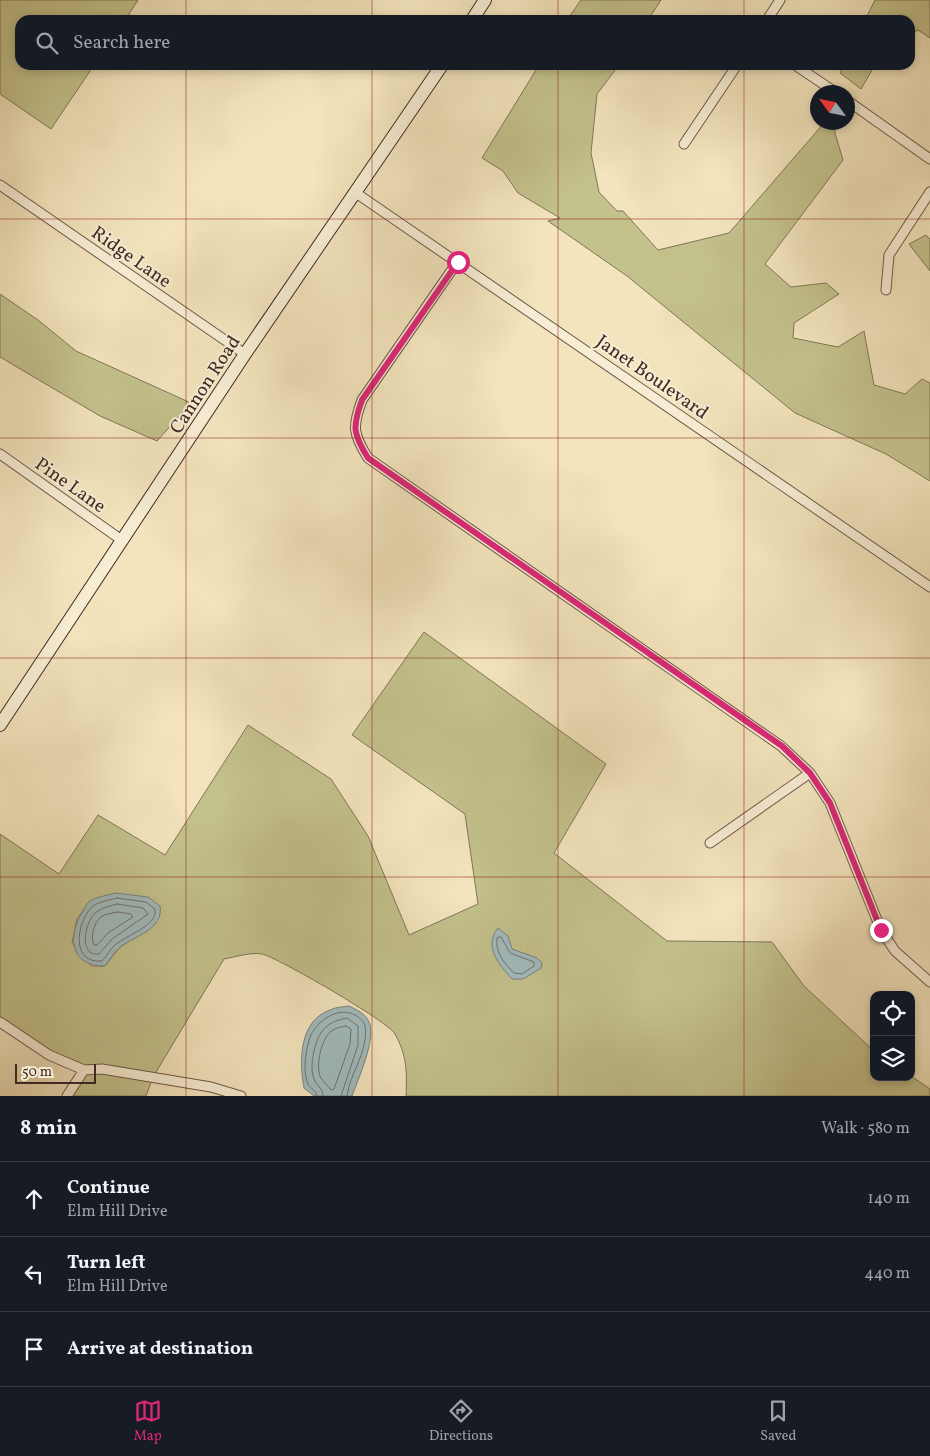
<!DOCTYPE html>
<meta charset="utf-8">
<style>
:root{--surface:#171b24;--page:#242831;--text:#f1f3f6;--muted:#9ea1a6;--line:#363941;--accent:#db2777}
body{margin:0;font-family:Vollkorn,serif;background:var(--page);color:var(--text)}
.controls{position:absolute;right:15px;bottom:15px;display:grid;overflow:hidden;border-radius:10px;box-shadow:0 2px 8px #0003}
.controls button{width:45px;height:45px;display:grid;place-items:center;padding:0;border:0;border-bottom:1px solid var(--line);background:var(--surface);color:var(--text);font:25px sans-serif}
.compass{position:absolute;left:810px;top:85px;width:45px;height:45px;border-radius:50%;background:var(--surface);box-shadow:0 2px 8px #0003;rotate:303deg}
.scale{position:absolute;left:15px;bottom:12px;width:81px;box-sizing:border-box;padding-left:5px;border:2px solid #402b23;border-top:0;font-size:14px;line-height:18px;white-space:nowrap;color:#402b23;-webkit-text-stroke:4px #f7edd4;paint-order:stroke}
.stop{position:absolute;width:15px;height:15px;margin:-11px;border:4px solid #db2777;border-radius:50%;background:#fff}
.stop.end{background:#db2777;border-color:#fff;box-shadow:0 1px 5px #0008}
.list{margin:0;padding:0;list-style:none}
h2{display:flex;justify-content:space-between;align-items:center;height:65px;margin:0;padding:0 20px;font-size:21px}
h2 small{font-size:16px;font-weight:400;color:var(--muted)}
.list li{display:grid;grid-template-columns:32px 1fr auto;gap:15px;align-items:center;box-sizing:border-box;height:75px;padding:0 20px;border-top:1px solid var(--line)}
.list b{display:block;font-size:19px;white-space:nowrap}
.list p{margin:0;font-size:16px;white-space:nowrap;color:var(--muted)}
.list em{font-size:16px;font-style:normal;color:var(--muted)}
.icon{flex:none;width:28px;height:28px;fill:none;stroke:currentColor;stroke-width:2;stroke-linecap:round;stroke-linejoin:round}
.map{position:relative;flex:none;width:930px;height:1096px;overflow:hidden}
.search{position:absolute;background:var(--surface);box-shadow:0 2px 8px #0003;left:15px;right:15px;top:15px;height:55px;display:flex;align-items:center;gap:12px;box-sizing:border-box;padding:0 18px;border-radius:15px;color:var(--muted);font-size:19px}
.sheet{height:290px;background:var(--surface)}
nav{display:flex;justify-content:space-around;align-items:center;box-sizing:border-box;height:70px;border-top:1px solid var(--line);background:var(--surface);font-size:14px;color:var(--muted)}
nav a{display:grid;justify-items:center;gap:2px}
nav .on{color:var(--accent)}
.map>svg:first-child{display:block}
.green{fill:#c3c18c;stroke:#827658;fill-rule:evenodd}
.water{fill:#a1bbbd;stroke:#7a817f}
.lines{fill:none;stroke-linecap:round;stroke-linejoin:round}
.shore{stroke:#707370;stroke-width:1}
.minor-casing{stroke:#6d594a;stroke-width:11}
.secondary-casing{stroke:#402b23;stroke-width:14}
.minor{stroke:#f7edd4;stroke-width:9}
.secondary{stroke:#f7edd4;stroke-width:12}
.route{stroke:#db2777;stroke-width:6}
.grid{fill:none;stroke:#8f2418;stroke-width:1;stroke-opacity:0.55}
.labels{text-anchor:middle;stroke-width:4;stroke-linejoin:round;paint-order:stroke}
.street-label{font-size:19px;fill:#402b23;stroke:#f7edd4}
</style>
<div class="map">
<svg width="930" height="1096" viewBox="0 0 930 1096">
<rect width="100%" height="100%" fill="#f3e4bd"/>
<filter id="stains"><feTurbulence type="fractalNoise" baseFrequency=".004" numOctaves="4"/><feColorMatrix values="0 0 0 0 .2 0 0 0 0 .09 0 0 0 0 .02 0 0 0 .5 -.17"/></filter>
<radialGradient id="worn" r=".72"><stop offset=".6" stop-color="#630" stop-opacity="0"/><stop offset="1" stop-color="#630" stop-opacity=".3"/></radialGradient>
<path class="green" d="M0,0h138l-13,20h-105v45h74l-43,64 -51,-35z
M581,0h80l-13,20h-81z
M875,0h55v38l-12,-8 -8,6v-16h-45z
M539,65h80l-22,29 -6,59 8,39 18,19h6l35,39 71,-17 95,-110h10l1,10 8,27 -78,104 26,23 35,-4 13,11 -45,29 -1,15 45,9 26,-16 10,54 31,9 17,-15 8,4v98l-44,-27 -91,-41 -168,-137 -79,-55 12,-3 -42,-25 -15,-22 -21,-13z
M844,65h31l-14,24 -21,-16z
M926,235l4,4v32l-21,-27z
M0,294l38,26 38,31 115,52 -34,38 -57,-25 -100,-59z
M424,632l182,132 -52,89 113,88 105,1 32,44 70,65v26l37,-1 19,13v7h-524c1,-25 1,-40 -11,-62 -6,-12 -118,-77 -133,-80 -11,-2 -27,3 -38,5l-71,118 -7,19h-79l17,-25 -35,-16 -49,-34v-187l59,40 39,-59 67,40 83,-130 83,54 37,57 41,99 69,-31 -13,-90 -113,-79zM89,902l67,21 -37,25 -14,18h-14l-19,-23 5,-24z"/>
<path class="water" d="M116,893l32,4 12,9c4,23 -25,30 -40,41 -6,5 -10,13 -15,19 -35,1 -38,-30 -22,-55 2,-3 4,-8 7,-10 6,-4 18,-6 26,-8z
M498,928l10,8 4,13 25,9 5,5 -1,5 -18,11h-11c-13,-14 -29,-33 -14,-51z
M349,1006c8,4 15,7 19,14 10,16 -10,59 -16,76h-38l-10,-8c-5,-27 -5,-67 26,-78 6,-3 13,-3 19,-4z"/>
<g class="lines">
<path class="shore" d="M117,898l29,4 9,7c4,16 -30,27 -40,36 -5,4 -8,11 -13,16 -31,3 -26,-37 -11,-53 5,-6 19,-8 26,-10z
M117,904l26,4 5,6 -36,25 -13,15c-22,3 -14,-36 -1,-43 5,-4 13,-5 19,-7z
M118,912l13,2 2,3 -25,16 -11,12h-3c-4,-7 0,-23 7,-28 4,-3 12,-4 17,-5z
M501,937l9,16 24,9v4l-12,8 -8,-1c-10,-10 -19,-20 -17,-35z
M346,1026l5,3 -1,15 -16,45 -3,1c-2,-3 -7,-8 -10,-12 -6,-10 0,-35 7,-44 5,-5 11,-7 18,-8z
M317,1096c-1,-7 -6,-6 -9,-12 -6,-12 -2,-37 3,-49 7,-15 28,-29 44,-20 4,2 9,6 10,11 4,25 -15,46 -18,70
M323,1096c0,-9 -7,-10 -9,-17 -3,-8 -2,-16 -1,-23 4,-22 11,-34 34,-38l11,8v19l-17,51"/>
<defs>
<path id="minor" d="M767,20l13,-20
M795,65l40,27
M848,101l82,58
M684,144l53,-79
M0,185l245,169
M356,193l574,394
M458,261l-96,139c-10,27 -9,34 6,58l413,288 29,27 20,30 51,127 14,21 35,31
M886,290l3,-35 41,-63
M0,454l123,87
M710,843l100,-70
M0,1022l49,33 35,15 18,-1 109,18 30,9
M67,1096l17,-26"/>
<path id="secondary" d="M472,20l13,-20
M0,725l245,-371 197,-289"/>
</defs>
<use href="#minor" class="minor-casing"/>
<use href="#secondary" class="secondary-casing"/>
<use href="#minor" class="minor"/>
<use href="#secondary" class="secondary"/>
</g>
<g class="lines">
<path class="route" d="M458,262l-96,138c-10,27 -9,34 6,58l414,288 28,27 20,30 51,127"/>
</g>
<path class="grid" d="M186,0v20M372,0v20M558,0v20M744,0v20M186,65v1031M372,65v1031M558,65v1031M744,65v1031M0,219h930M0,438h930M0,658h930M0,877h930"/>
<g class="labels">
<g class="street-label">
<text transform="translate(132 256) rotate(35)" y="7">Ridge Lane</text>
<text transform="translate(653 376) rotate(35)" y="7">Janet Boulevard</text>
<text transform="translate(204 384) rotate(-57)" y="7">Cannon Road</text>
<text transform="translate(71 484) rotate(35)" y="7">Pine Lane</text>
</g>
</g>
<rect width="100%" height="100%" filter="url(#stains)"/>
<rect width="100%" height="100%" fill="url(#worn)"/>
</svg>
<div class="controls">
<button><svg class="icon" aria-label="locate" viewBox="0 0 24 24"><circle cx="12" cy="12" r="6"/><path d="M12 2v4M12 18v4M2 12h4M18 12h4"/></svg></button>
<button><svg class="icon" aria-label="layers" viewBox="0 0 24 24"><path d="M12 4l9 5-9 5-9-5zM3 14l9 5 9-5"/></svg></button>
</div>
<svg class="compass" viewBox="-18 -18 36 36"><path d="M0-13l5 13h-10z" fill="#e53935"/><path d="M0 13l5-13h-10z" fill="#9ea1a6"/></svg>
<div class="scale">50 m</div>
<div class="stop" style="left:458px;top:262px"></div>
<div class="stop end" style="left:881px;top:930px"></div>
<div class="search"><svg class="icon" aria-label="search" viewBox="0 0 24 24"><circle cx="10" cy="10" r="6"/><path d="M15 15l6 6"/></svg>Search here</div>
</div>
<section class="sheet">
<h2>8 min<small>Walk · 580 m</small></h2>
<ul class="list">
<li><svg class="icon" aria-label="ahead" viewBox="0 0 24 24"><path d="M12 20V5M6 11l6-6 6 6"/></svg><div><b>Continue</b><p>Elm Hill Drive</p></div><em>140 m</em></li>
<li><svg class="icon" aria-label="left" viewBox="0 0 24 24"><path d="M17 20v-9H6M10 6l-5 5 5 5"/></svg><div><b>Turn left</b><p>Elm Hill Drive</p></div><em>440 m</em></li>
<li><svg class="icon" aria-label="arrive" viewBox="0 0 24 24"><path d="M6 21V4h12l-3 4 3 4H6"/></svg><div><b>Arrive at destination</b></div></li>
</ul>
</section>
<nav>
<a class="on"><svg class="icon" aria-label="map" viewBox="0 0 24 24"><path d="M3 6l6-2 6 2 6-2v14l-6 2-6-2-6 2zM9 4v14M15 6v14"/></svg>Map</a>
<a><svg class="icon" aria-label="directions" viewBox="0 0 24 24"><path d="M12 3l9 9-9 9-9-9zM9 14v-3h6M13 9l2 2-2 2"/></svg>Directions</a>
<a><svg class="icon" aria-label="saved" viewBox="0 0 24 24"><path d="M7 4h10v16l-5-4-5 4z"/></svg>Saved</a>
</nav>
